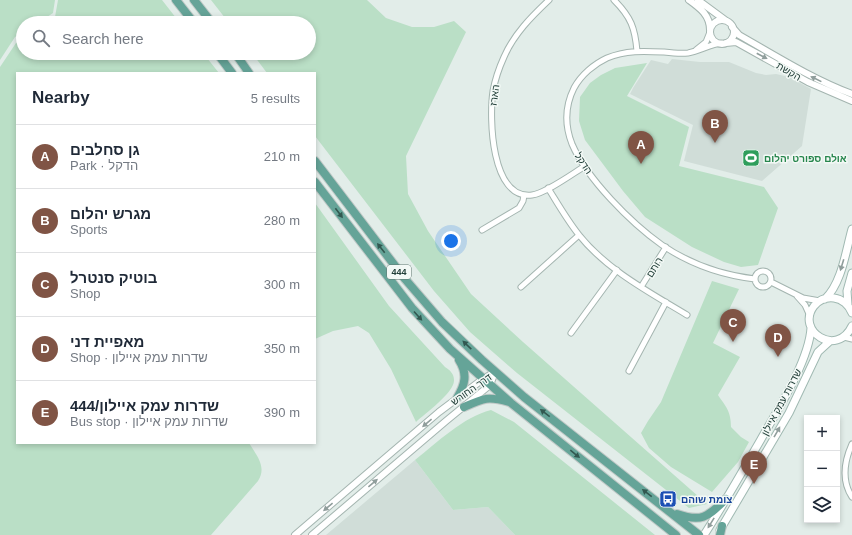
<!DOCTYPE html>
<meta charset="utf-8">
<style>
:root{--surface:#fff;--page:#f2f2f3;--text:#1f2937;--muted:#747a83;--line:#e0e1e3;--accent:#805445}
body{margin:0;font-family:Helvetica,Heebo,sans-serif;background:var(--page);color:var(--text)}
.controls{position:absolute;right:12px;bottom:12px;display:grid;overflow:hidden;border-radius:0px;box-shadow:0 2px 6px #0003}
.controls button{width:36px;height:36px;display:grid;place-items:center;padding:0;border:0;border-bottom:1px solid var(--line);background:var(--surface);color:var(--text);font:20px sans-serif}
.you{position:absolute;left:451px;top:241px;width:14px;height:14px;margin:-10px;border:3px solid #fff;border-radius:50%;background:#1a73e8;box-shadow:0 0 0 6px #1a73e833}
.badge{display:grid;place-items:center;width:26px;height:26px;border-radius:50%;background:var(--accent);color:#fff;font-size:13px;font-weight:700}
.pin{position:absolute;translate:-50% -33px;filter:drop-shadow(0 1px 2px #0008)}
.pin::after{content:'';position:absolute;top:21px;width:14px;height:12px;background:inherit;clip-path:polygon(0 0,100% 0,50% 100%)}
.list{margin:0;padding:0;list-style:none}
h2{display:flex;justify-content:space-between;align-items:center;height:52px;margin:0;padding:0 16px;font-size:17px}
h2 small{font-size:13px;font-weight:400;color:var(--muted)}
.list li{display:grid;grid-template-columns:26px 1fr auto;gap:12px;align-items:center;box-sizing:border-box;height:64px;padding:0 16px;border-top:1px solid var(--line)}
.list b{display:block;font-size:15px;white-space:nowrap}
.list p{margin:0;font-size:13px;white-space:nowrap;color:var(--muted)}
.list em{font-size:13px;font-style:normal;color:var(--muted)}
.icon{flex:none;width:22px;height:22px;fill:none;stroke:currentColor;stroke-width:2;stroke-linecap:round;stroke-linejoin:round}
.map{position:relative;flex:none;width:852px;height:535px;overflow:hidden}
.search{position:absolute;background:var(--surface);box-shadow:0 2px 6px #0003;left:16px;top:16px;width:300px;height:44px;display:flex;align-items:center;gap:10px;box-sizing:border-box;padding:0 14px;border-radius:22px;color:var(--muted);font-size:15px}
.panel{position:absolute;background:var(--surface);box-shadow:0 2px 6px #0003;left:16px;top:72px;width:300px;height:372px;border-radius:0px}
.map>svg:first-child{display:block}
.built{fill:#d0ddd8}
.green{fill:#badfc6}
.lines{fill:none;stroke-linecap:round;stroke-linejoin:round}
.minor-casing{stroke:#a4b5b0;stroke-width:7}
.tertiary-casing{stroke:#a4b5b0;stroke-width:8}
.secondary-casing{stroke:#a0b9b2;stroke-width:9}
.primary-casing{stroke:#c1c9c7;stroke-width:10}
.minor{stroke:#fff;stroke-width:5}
.tertiary{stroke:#fff;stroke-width:6}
.secondary{stroke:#fff;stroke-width:7}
.primary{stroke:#65a498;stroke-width:8}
.oneway{fill:#909e9c}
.oneway2{fill:#325850}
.labels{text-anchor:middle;stroke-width:3;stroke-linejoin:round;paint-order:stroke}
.shield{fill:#f3f9f6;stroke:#607671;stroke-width:1}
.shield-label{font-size:9px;font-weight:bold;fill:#213e38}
.street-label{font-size:10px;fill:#213e38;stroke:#f3f9f6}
.leisure-label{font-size:10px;font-weight:bold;fill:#27864d;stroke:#f3f9f6;text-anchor:start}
.transit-label{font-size:10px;font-weight:bold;fill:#164399;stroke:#f3f9f6;text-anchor:start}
</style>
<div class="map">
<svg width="852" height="535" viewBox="0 0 852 535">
<rect width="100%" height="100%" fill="#e2ede9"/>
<path class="built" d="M672,59l28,3h29l27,11 10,2 10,-1 13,3 22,12 -9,57 -40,35 -78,-20 9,-36 -63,-31 3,-6 18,-28 17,4z
M415,460l38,50 35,-3 27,28h-189z"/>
<path class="green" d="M0,0h55l-2,13 -15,10h-15v9l-8,5 -15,23z
M58,0h104l18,23h-134l9,-6z
M211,0h156l19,18 26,9h22l20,-6 12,11 -60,124 2,38 20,37 43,63 52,48 184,162 -18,4 -172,-135 -47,-41 -36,-41 -119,-155v-63h-48l-15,-20h57v-30h-80z
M23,39v14h180l16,20h-202v370h232c8,13 18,24 9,38l-47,54h-211v-468l16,-24z
M647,63l-20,33 62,31 -10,39 85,21 14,21 -20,57 -17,2 -17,-5 -32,-15 -47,-30 -22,-26 -38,-51 -6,-19 1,-24 10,-14 11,-8 14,-7z
M315,203l74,103 56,61c5,3 9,7 9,13 1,12 -29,34 -38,42l-25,-53 -22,-36 -11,-7 -25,5 -18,8z
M712,281l27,8 -26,54 27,14 -22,38c8,12 13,16 13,32l10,10 8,5 -11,20 -26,30 -41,-25 -22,-19 -8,-15 7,-12 13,-19z
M491,410l23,12 141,113h-140l-27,-28 -35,3 -38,-50c23,-18 48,-43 76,-50z"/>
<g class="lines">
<defs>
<path id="minor" d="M549,0c-18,17 -35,34 -45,57 -5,11 -9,23 -11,34 -4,27 -2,109 39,104 14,-2 40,-21 53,-29
M614,0c17,17 21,28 23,51
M722,43c-12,1 -22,8 -34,10 -8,1 -16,0 -24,-1 -20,-1 -38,-2 -57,6 -13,6 -26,17 -33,30 -9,18 -9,38 -2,56 15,35 59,79 90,101 28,19 59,30 93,34
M696,50l10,-8 4,-10
M548,188c10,16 19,32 31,47 28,35 70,57 108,80
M482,230l37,-22 4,-7 1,-6
M755 279a8 8 0 1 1 16 0a8 8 0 1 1-16 0Z
M771,282l32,16 17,3
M521,287l58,-52
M641,287l25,-40
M797,296l8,9 5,11
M571,333l46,-63
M844,337l8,2
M629,371l37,-69
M852,444c-8,18 -11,36 0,53"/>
<path id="tertiary" d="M689,0c11,8 21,15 21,30
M698,0l27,20
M710 32a12 12 0 1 1 24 0a12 12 0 1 1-24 0Z
M732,27l7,8c37,21 73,44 113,59
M726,43l10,-1 72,40 44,19
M295,535l144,-123 44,-33 12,-7
M312,535l134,-114 44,-36 5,-13"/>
<path id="secondary" d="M825,299c17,-16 21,-49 27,-70
M848,305l-1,-14 5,-18
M852,313c-3,-8 -10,-14 -18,-15 -8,-1 -15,2 -20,8 -19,25 23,52 38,20
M720,530l69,-117 29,-61 12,-11
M704,535c20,-31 38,-63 56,-94 17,-30 49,-80 51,-113"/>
<path id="primary" d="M176,0l18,23
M194,0l18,23
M217,53l15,20
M235,53l14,20
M315,161l90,118 37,43 40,38 42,37 175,138
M315,182l97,126 38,41 61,54 165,132
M457,398c8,-13 11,-24 2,-38
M464,407c20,-9 24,-11 45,-5
M677,514c26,9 31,2 49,-15
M720,535l2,-9"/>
</defs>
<use href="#minor" class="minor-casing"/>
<use href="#tertiary" class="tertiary-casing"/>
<use href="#secondary" class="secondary-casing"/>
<use href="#primary" class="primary-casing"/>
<use href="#minor" class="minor"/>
<use href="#tertiary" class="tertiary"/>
<use href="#secondary" class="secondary"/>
<use href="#primary" class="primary"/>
</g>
<defs><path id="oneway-solid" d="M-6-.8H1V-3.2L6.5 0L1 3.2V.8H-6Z"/></defs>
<g class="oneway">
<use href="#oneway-solid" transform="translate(762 56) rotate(28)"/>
<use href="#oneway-solid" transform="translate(816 79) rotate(-154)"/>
<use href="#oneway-solid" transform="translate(842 265) rotate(107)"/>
<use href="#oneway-solid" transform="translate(427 423) rotate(140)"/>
<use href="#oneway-solid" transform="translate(777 432) rotate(-60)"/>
<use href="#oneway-solid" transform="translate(373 483) rotate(-40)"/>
<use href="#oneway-solid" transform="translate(328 507) rotate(140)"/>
<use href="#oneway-solid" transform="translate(711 523) rotate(122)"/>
</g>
<g class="oneway2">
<use href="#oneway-solid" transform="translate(339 213) rotate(53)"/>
<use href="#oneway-solid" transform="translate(381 248) rotate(-128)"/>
<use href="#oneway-solid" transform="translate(418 316) rotate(48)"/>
<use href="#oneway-solid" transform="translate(467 345) rotate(-136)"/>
<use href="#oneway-solid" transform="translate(545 413) rotate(-142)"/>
<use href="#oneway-solid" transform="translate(575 454) rotate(39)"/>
<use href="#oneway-solid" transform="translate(647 493) rotate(-142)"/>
</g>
<defs>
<symbol id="stadium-square" viewBox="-11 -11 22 22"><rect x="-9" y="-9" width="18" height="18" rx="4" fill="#2e9e5b" stroke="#f3f9f6"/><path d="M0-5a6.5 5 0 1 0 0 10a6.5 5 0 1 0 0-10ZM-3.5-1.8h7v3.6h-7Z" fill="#fff"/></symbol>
<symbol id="bus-square" viewBox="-11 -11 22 22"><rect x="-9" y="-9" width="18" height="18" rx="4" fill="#1a4fb4" stroke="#f3f9f6"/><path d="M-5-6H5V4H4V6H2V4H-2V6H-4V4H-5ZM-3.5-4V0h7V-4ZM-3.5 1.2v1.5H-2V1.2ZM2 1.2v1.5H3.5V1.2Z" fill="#fff"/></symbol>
</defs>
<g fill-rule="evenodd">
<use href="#stadium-square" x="741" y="148" width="20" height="20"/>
<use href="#bus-square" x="658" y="489" width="20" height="20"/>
</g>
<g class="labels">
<rect class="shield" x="387" y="265" width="24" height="14" rx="3"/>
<g class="shield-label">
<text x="399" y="275">444</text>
</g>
<g class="street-label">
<text transform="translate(789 71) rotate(30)" y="4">הקשת</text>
<text transform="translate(494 95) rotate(-82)" y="4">הארז</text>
<text transform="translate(584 163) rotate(57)" y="4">הדקל</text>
<text transform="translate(654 267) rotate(-58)" y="4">רותם</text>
<text transform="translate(471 389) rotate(-35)" y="4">דרך החורש</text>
<text transform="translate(781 402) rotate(-62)" y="4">שדרות עמק איילון</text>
</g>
<g class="leisure-label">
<text x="764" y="162">אולם ספורט יהלום</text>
</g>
<g class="transit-label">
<text x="681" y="503">צומת שוהם</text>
</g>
</g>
</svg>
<div class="controls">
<button>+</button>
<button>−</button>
<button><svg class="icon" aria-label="layers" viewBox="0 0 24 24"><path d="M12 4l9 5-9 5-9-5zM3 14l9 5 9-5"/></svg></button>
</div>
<div class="you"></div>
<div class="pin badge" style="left:641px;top:164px">A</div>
<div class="pin badge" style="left:715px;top:143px">B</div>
<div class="pin badge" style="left:733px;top:342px">C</div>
<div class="pin badge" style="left:778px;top:357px">D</div>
<div class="pin badge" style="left:754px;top:484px">E</div>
<div class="search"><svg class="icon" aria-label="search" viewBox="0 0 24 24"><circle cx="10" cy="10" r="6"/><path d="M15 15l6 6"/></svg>Search here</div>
<section class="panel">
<h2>Nearby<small>5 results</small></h2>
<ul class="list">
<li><span class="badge">A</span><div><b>גן סחלבים</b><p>Park · הדקל</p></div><em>210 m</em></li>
<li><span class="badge">B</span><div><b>מגרש יהלום</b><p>Sports</p></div><em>280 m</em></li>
<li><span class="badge">C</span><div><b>בוטיק סנטרל</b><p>Shop</p></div><em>300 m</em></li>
<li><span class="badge">D</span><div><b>מאפיית דני</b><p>Shop · שדרות עמק איילון</p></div><em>350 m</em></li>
<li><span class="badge">E</span><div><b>444/שדרות עמק איילון</b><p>Bus stop · שדרות עמק איילון</p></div><em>390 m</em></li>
</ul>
</section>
</div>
